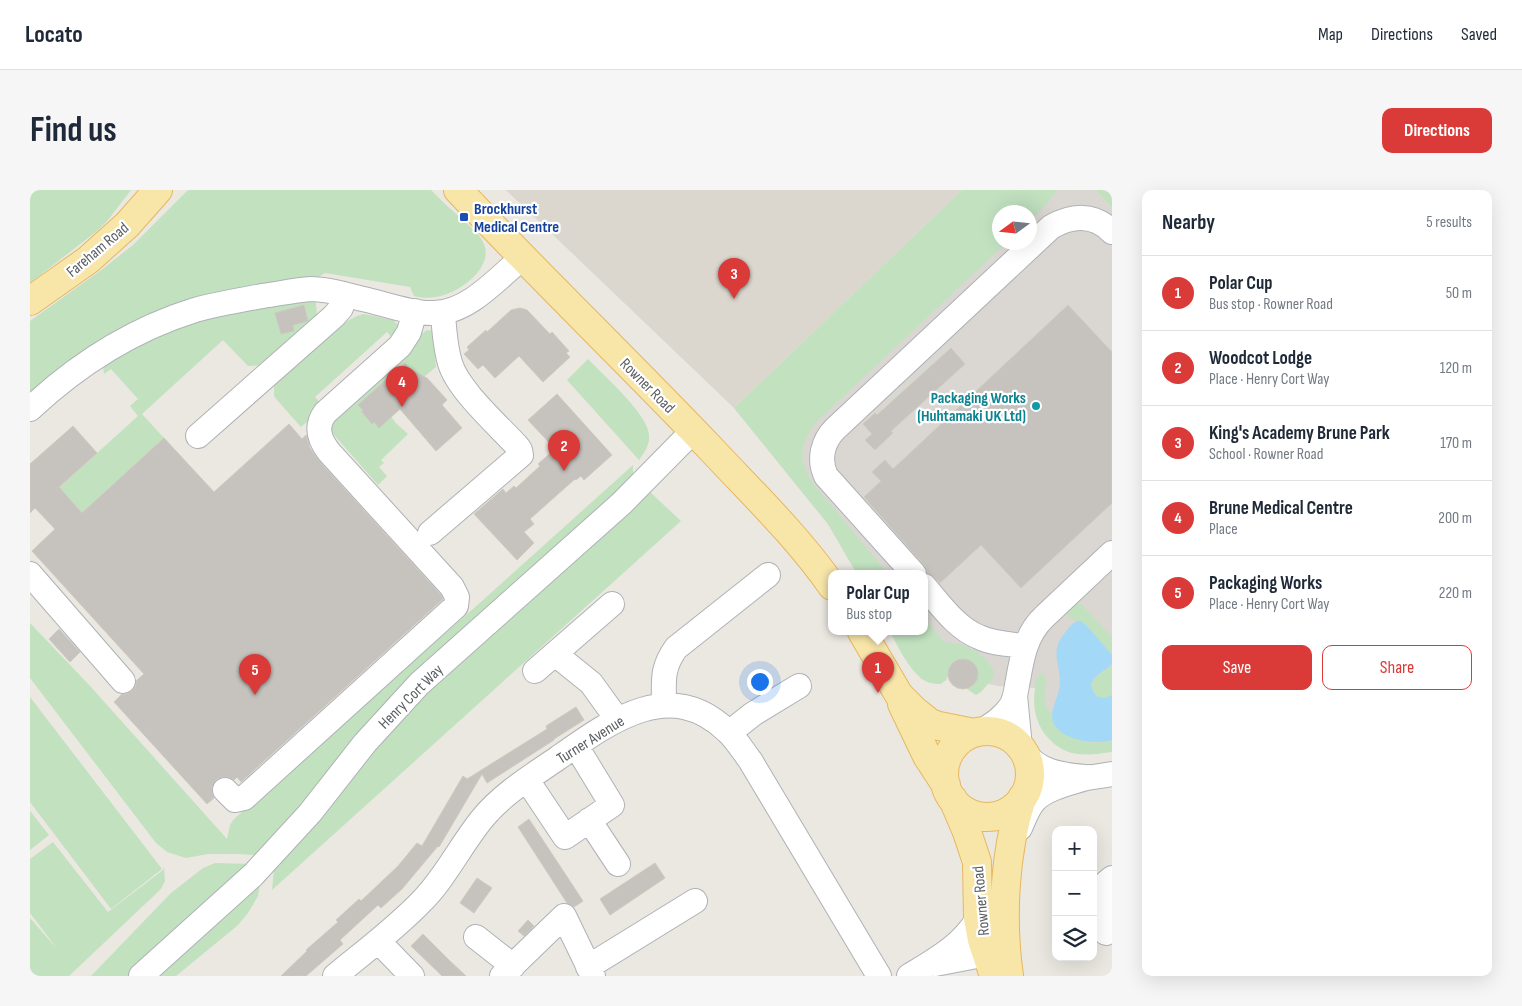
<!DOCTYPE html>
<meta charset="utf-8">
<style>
:root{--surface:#fff;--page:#f6f6f7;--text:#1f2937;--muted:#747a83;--line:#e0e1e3;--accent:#da3a38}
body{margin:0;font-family:"Sofia Sans Condensed",sans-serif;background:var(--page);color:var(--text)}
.controls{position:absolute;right:15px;bottom:15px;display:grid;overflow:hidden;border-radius:10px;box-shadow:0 5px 20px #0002}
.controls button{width:45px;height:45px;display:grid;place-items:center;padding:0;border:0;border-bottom:1px solid var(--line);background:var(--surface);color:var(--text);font:25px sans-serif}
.compass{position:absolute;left:962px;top:15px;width:45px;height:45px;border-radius:50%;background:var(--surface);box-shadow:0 5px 20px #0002;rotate:255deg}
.you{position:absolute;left:729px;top:491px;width:18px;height:18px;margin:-12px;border:4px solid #fff;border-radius:50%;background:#1a73e8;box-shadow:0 0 0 8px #1a73e833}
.badge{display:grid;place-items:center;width:32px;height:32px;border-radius:50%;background:var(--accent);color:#fff;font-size:16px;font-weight:700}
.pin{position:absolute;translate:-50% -41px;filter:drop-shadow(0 1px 2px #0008)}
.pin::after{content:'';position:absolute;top:26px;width:18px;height:15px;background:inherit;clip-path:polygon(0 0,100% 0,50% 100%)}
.popup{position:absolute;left:798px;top:380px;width:100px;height:65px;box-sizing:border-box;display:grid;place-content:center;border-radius:10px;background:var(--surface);filter:drop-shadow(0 1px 4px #0005);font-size:16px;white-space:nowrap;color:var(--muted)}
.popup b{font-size:19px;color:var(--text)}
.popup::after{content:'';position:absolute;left:50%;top:100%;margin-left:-10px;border:10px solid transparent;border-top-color:var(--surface)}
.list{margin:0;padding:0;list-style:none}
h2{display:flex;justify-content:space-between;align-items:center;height:65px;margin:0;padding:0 20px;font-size:21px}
h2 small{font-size:16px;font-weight:400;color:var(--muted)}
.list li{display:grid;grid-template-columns:32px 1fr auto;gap:15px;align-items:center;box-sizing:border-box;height:75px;padding:0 20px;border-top:1px solid var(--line)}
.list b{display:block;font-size:19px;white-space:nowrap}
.list p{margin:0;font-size:16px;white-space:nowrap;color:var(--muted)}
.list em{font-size:16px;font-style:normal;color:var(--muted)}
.actions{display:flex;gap:10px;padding:15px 20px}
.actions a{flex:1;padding:11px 0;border:1px solid var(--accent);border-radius:10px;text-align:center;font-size:18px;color:var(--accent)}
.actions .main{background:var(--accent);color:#fff}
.icon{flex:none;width:28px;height:28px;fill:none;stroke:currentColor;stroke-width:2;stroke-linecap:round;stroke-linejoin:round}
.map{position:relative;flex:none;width:1082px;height:786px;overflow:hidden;border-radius:10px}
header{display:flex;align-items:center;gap:30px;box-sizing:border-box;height:70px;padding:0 25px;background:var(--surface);border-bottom:1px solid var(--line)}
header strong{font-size:24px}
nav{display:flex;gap:28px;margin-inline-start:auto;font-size:18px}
.intro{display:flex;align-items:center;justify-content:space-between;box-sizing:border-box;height:120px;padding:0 30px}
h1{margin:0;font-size:35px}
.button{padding:12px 22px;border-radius:10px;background:var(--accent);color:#fff;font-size:18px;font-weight:700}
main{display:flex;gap:30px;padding:0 30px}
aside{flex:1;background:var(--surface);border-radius:10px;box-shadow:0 5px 20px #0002}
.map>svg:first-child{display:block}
.industrial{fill:#dad7d3;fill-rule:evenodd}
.education{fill:#dbd7cf}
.green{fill:#c1e1bf}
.water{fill:#a4d8f7}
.building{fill:#c6c3be;stroke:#cfc9c0}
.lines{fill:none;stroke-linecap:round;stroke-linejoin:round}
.minor-casing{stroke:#aeb2b5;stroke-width:26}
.major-casing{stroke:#e5b760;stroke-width:30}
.minor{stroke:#fff;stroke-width:24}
.major{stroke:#f8e6a9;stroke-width:28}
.transit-dot{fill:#1a4fb4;stroke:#fff;stroke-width:2}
.culture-dot{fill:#0f9aa8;stroke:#fff;stroke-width:2}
.labels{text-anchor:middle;stroke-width:4.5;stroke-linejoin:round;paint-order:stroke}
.transit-label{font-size:16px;font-weight:bold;fill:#164399;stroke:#fff;text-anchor:start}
.street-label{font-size:16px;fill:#595d60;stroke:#fff}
.culture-label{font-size:16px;font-weight:bold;fill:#0d838f;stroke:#fff;text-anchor:end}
</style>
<header>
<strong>Locato</strong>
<nav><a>Map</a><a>Directions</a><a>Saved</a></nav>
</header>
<div class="intro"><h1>Find us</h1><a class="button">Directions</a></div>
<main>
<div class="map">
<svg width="1082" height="786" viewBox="0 0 1082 786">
<rect width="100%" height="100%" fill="#ebe8e1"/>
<path class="industrial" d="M950,0h115l17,18v544l-52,-13 -24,-51 -38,-2 -50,-10 -2,4 -5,4h-5l-15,-5 -30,-47h33v-58h-67l-29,-50 -94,-116zM969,22h30v30h-30z"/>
<path class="education" d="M476,0h456l-228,218z"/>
<path class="green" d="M0,0h101l-23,30 -11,11 -67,52z
M158,0h243c10,10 20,20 31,29 7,7 17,14 21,23 12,23 -19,47 -39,53 -10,3 -20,4 -30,1l-4,-9 -85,-14 -8,5 -87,18 -200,102v-77l70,-50 33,-26z
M932,0h95l-8,11 -19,20 -1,-9h-30v30l7,1 -192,181c-15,24 -15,32 -3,57l77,93h-31l-29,-50 -94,-116z
M1065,0h17v18z
M283,110l3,3 1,13 -51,49 -18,1 -25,-26 -81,74 22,24 -82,75 -14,-16 -14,-5 84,-76 -8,-10 8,-7 -27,-30 -7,5 -1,-8 3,-4 46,-24 59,-21 58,-14z
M334,124l29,6 7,7 -4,15 -9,-10 -72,65 9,10 -23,20 -24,-27 -3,-4v-10l70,-63 13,-7z
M397,140l6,1 3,36 -21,17 -24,32c4,8 11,12 17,18l-27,26 3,3 -5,4 8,9 -9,9 -50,-57 1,-9 91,-84z
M558,169c15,16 60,55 61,76 1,10 -5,18 -10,25l-72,-80z
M603,275v6l1,6 47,44 -409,369 2,-20 5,-16 -10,-3 -17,4 -13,-1h-31l-22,4 -19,-6 -11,-9 -126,-165v-55l61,64 136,152 3,-14 4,-6 248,-218z
M1044,414h7l31,33v18l-26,-30c-7,-6 -17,-3 -20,-13z
M894,428l20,24c7,1 14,1 21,4 11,4 31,18 29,31l-13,15 -5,3 -9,-6c9,-4 12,-11 10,-21 -6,-10 -21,-14 -28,0 -1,4 -1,8 -3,12 -26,17 -46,-31 -56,-48h34z
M1082,474v31l-7,3 -7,-1 -6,-8c0,-14 12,-16 20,-25z
M1013,483c5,9 0,18 2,27 0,6 3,9 6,14 2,4 1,8 4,11 12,15 38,22 57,15v12c-15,2 -32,5 -46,-1 -25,-12 -35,-36 -31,-62 1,-7 0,-13 8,-16z
M0,507l132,172 -51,40 -81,-107z
M0,621l19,24 -19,15z
M23,652l55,70 55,-42 1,-3 1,14 -4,8 -92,87h-39v-58l28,32 -28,-37v-54z
M185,673l36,1 10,16 -3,16 -10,17 -11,13 -61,50h-85l80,-83 32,-25z"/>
<path class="water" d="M1047,431h4l5,4 26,30v9c-10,10 -31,16 -14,33l7,1 7,-3v45c-17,6 -61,-1 -60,-25 1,-11 8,-22 8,-33 0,-19 -10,-30 4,-48 4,-5 7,-10 13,-13z"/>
<path class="building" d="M274,115l4,16 -15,4 1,6 -13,3 -6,-21z
M1038,115l44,47v151l-91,85 -40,-43 -41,38 -6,-6 -7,-4 -3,-8 -60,-68 17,-16 -9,-9 13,-12 8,9z
M490,118l7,2 23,24 2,-2 17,19 -3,2 4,4 -27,25 -24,-26 -24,22 -12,-13 -5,4 -14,-15 5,-4 -2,-3 19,-17 1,2 24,-22z
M921,158l14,16 -74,67 2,2 -18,17 -10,-10 7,-6 -9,-10 12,-11 2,2z
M375,173l5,6 17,9 20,22 -5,5 20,23 -26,23 -36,-42 -21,19 -5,-6 -2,2 -10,-12 1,-2 -5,-5z
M527,204l55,61 -28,25 -3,-4 -5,4 -1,-1 -45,40 4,5 -10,8 10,11 -17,17 -43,-46 29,-25 3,4 8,-7 2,2 24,-22 -2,-2 17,-15 -27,-29z
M259,234l13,15 4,-4 4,13 9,13 122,134 2,4 -202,183 -4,-5 -3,3 -6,-3h-6l-6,3 -4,7v6l2,5 -7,6 -93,-102 8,-8h4l6,-3 4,-5v-5l8,-7 -112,-123 23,-22 -20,-21 -5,5v-49l43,-38 24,27 -38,34 23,26 82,-75 50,54z
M29,439l21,23 -10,10 -21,-23z
M918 484a15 15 0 1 1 30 0a15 15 0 1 1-30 0Z
M546,517l8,13 -30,19v1l-67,43 -5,-9 -43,73 -1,-1 -36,43 -21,19 -3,-3 -38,35 3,4 -37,32h-25l26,-25 -1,-1 32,-28 -2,-2 23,-21 2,2 37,-35 19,-23 5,3 41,-70 4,3 80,-50 -1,-3z
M499,629l54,82 -9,6 -7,-4 -49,-76z
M625,673l10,15 -55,37 -10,-16z
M447,688l15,10 -18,25 -14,-10z
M498,730l6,6 -10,10 -6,-5z
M393,744l26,26 17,16h-24l-4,-4 -27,-26z"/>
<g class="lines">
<defs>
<path id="minor" d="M0,219c47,-44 104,-80 165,-99 22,-6 45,-10 67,-14 16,-2 33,-6 49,-7 18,0 35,6 52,10 22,5 49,15 71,14 34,0 64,-35 88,-55
M168,246l136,-120 7,-8 4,-13
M400,343l91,-78 -1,-5 -2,-3c-20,-22 -60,-57 -68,-84 -5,-17 -6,-34 -7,-50
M0,384l93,107
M884,384l-88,-98c-8,-17 -3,-35 9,-47l216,-202c21,-12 43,-14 61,5
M894,396c16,18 32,42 55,51 14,7 31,7 46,9
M525,464l36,29 26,36
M505,481l77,-67
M985,506l5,51
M634,515c0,-24 -3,-36 12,-57l92,-73
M952,541c11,-7 22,-14 29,-25 5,-8 5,-17 7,-26 4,-23 8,-46 26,-63l68,-64
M699,543l24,-19 46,-28
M993,561c15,21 38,24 62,26
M497,590l38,57 47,-32 -36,-59
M1044,590l38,-6
M195,600l10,10 9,-2 212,-192 1,-9 -5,-10 -123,-135c-10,-13 -14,-25 -4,-39l75,-67 9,-14 6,-21
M559,630l29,44
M990,638c4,-9 8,-21 15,-28 13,-13 37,-17 54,-23
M1076,743l-3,-33 3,-17 6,-5
M446,747l37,29
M348,751l34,35
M905,774l52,-10
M558,777l107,-66
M111,786l112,-101 57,-62 55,-70 54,-59 203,-181 71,-72
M305,786c29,-24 60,-47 86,-74 25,-25 39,-56 61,-83 20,-25 50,-43 76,-61 51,-36 112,-82 169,-27 9,8 16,20 23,29l129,216
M472,786l62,-60 29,60
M879,786c26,-16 54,-31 69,-58"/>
<path id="major" d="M428,0c83,88 170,172 254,260 41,44 85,86 120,136
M0,111l58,-41 39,-35 31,-35
M832,442l37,63 16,16 15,12 9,3 35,7
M872,514l25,52 19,29
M914 584a43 43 0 1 1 86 0a43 43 0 1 1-86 0Z
M923,609l14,33 10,30 1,56 4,22 12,36
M979,786c-8,-57 -5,-123 13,-178"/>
</defs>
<use href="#minor" class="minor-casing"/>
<use href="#major" class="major-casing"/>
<use href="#minor" class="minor"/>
<use href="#major" class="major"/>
</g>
<rect class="transit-dot" x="429" y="22" width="10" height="10" rx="2.5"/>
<circle class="culture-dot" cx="1006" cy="216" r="5"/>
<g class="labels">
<g class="transit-label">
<text x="444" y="24">Brockhurst<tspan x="444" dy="18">Medical Centre</tspan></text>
</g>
<g class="street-label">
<text transform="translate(67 59) rotate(-40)" y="6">Fareham Road</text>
<text transform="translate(618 195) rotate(45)" y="6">Rowner Road</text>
<text transform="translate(380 506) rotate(-45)" y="6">Henry Cort Way</text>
<text transform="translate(560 549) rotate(-32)" y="6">Turner Avenue</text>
<text transform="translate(950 711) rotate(-95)" y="6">Rowner Road</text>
</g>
<g class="culture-label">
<text x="996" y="213">Packaging Works<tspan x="996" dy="18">(Huhtamaki UK Ltd)</tspan></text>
</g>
</g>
</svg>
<div class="controls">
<button>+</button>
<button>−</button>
<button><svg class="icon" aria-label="layers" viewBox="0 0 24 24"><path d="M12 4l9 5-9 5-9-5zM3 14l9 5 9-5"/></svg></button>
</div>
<svg class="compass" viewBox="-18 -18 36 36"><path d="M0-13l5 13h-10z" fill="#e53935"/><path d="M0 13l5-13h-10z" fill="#747a83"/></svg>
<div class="you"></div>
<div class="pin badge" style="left:848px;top:503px">1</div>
<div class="popup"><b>Polar Cup</b>Bus stop</div>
<div class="pin badge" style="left:534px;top:281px">2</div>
<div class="pin badge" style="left:704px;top:109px">3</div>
<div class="pin badge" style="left:372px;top:217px">4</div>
<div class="pin badge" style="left:225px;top:505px">5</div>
</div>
<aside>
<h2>Nearby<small>5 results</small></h2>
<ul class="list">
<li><span class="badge">1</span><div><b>Polar Cup</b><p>Bus stop · Rowner Road</p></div><em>50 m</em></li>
<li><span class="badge">2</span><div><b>Woodcot Lodge</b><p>Place · Henry Cort Way</p></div><em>120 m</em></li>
<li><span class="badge">3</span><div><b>King's Academy Brune Park</b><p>School · Rowner Road</p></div><em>170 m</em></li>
<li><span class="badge">4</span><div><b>Brune Medical Centre</b><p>Place</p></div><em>200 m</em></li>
<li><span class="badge">5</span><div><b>Packaging Works</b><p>Place · Henry Cort Way</p></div><em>220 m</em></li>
</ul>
<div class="actions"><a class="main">Save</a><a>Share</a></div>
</aside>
</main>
